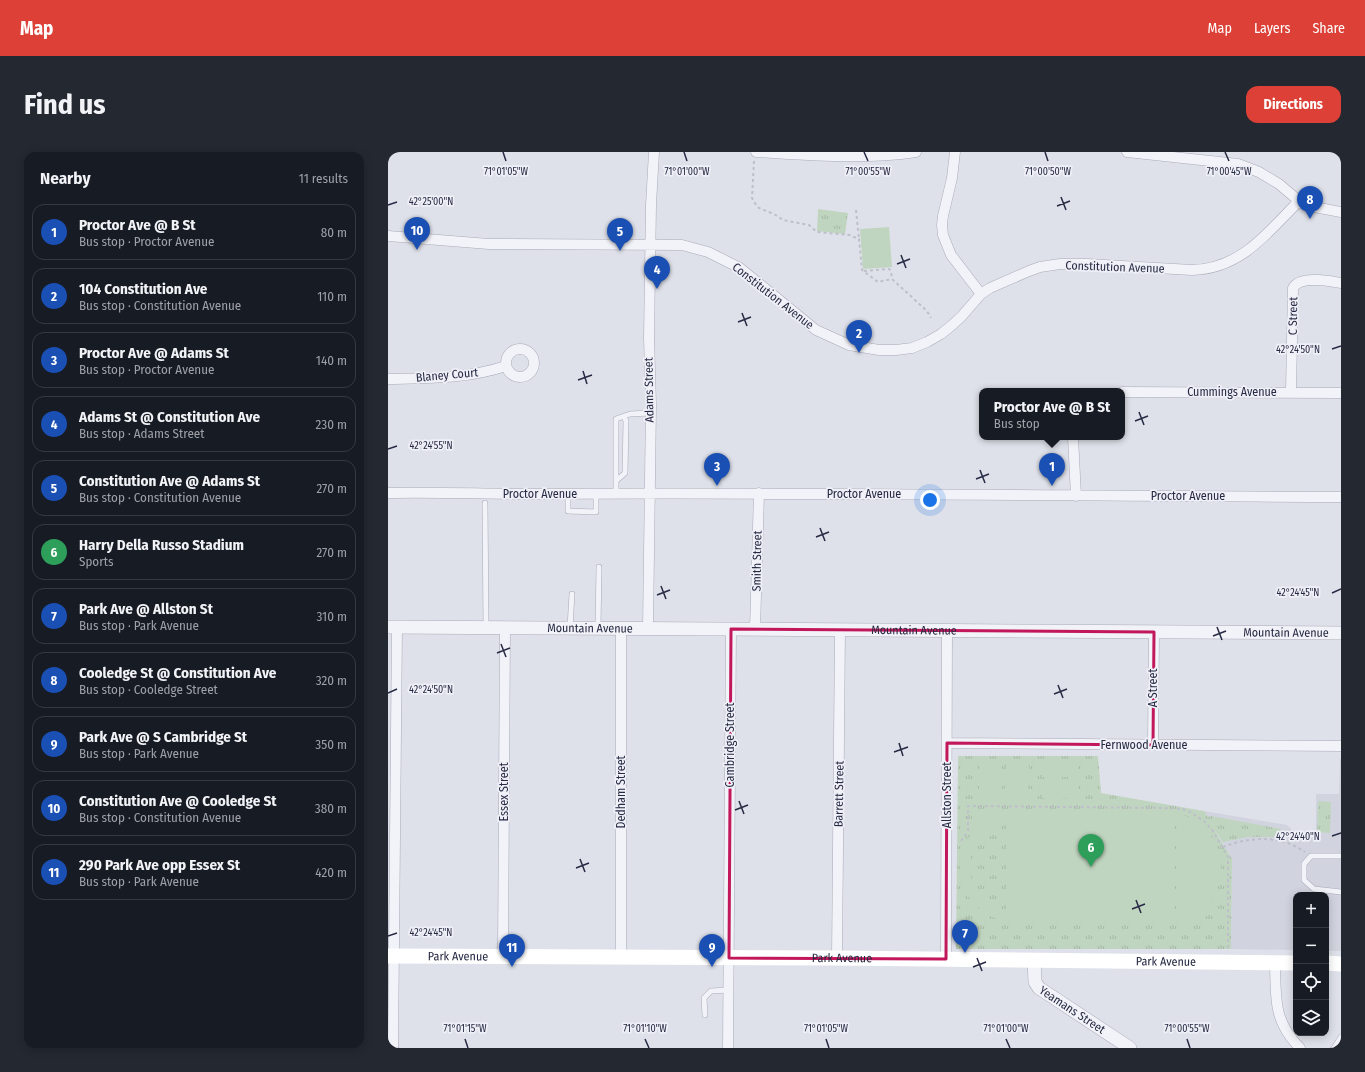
<!DOCTYPE html>
<meta charset="utf-8">
<style>
:root{--surface:#171b24;--page:#242831;--text:#f1f3f6;--muted:#9ea1a6;--line:#363941;--accent:#dc4036}
body{margin:0;font-family:"Fira Sans Condensed",sans-serif;background:var(--page);color:var(--text)}
.controls{position:absolute;right:12px;bottom:12px;display:grid;overflow:hidden;border-radius:8px;box-shadow:0 2px 10px #0003}
.controls button{width:36px;height:36px;display:grid;place-items:center;padding:0;border:0;border-bottom:1px solid var(--line);background:var(--surface);color:var(--text);font:20px sans-serif}
.you{position:absolute;left:542px;top:348px;width:14px;height:14px;margin:-10px;border:3px solid #fff;border-radius:50%;background:#1a73e8;box-shadow:0 0 0 6px #1a73e833}
.badge{display:grid;place-items:center;width:26px;height:26px;border-radius:50%;background:var(--accent);color:#fff;font-size:13px;font-weight:700}
.pin{position:absolute;translate:-50% -33px;filter:drop-shadow(0 1px 2px #0008)}
.pin::after{content:'';position:absolute;top:21px;width:14px;height:12px;background:inherit;clip-path:polygon(0 0,100% 0,50% 100%)}
.popup{position:absolute;left:591px;top:236px;width:146px;height:52px;box-sizing:border-box;display:grid;place-content:center;border-radius:8px;background:var(--surface);filter:drop-shadow(0 1px 3px #0005);font-size:13px;white-space:nowrap;color:var(--muted)}
.popup b{font-size:15px;color:var(--text)}
.popup::after{content:'';position:absolute;left:50%;top:100%;margin-left:-8px;border:8px solid transparent;border-top-color:var(--surface)}
.list{margin:0;padding:0;list-style:none}
h2{display:flex;justify-content:space-between;align-items:center;height:52px;margin:0;padding:0 16px;font-size:17px}
h2 small{font-size:13px;font-weight:400;color:var(--muted)}
.list li{display:grid;grid-template-columns:26px 1fr auto;gap:12px;align-items:center;box-sizing:border-box;height:56px;margin:0 8px 8px;padding:0 8px;border:1px solid var(--line);border-radius:12px}
.list b{display:block;font-size:15px;white-space:nowrap}
.list p{margin:0;font-size:13px;white-space:nowrap;color:var(--muted)}
.list em{font-size:13px;font-style:normal;color:var(--muted)}
.icon{flex:none;width:22px;height:22px;fill:none;stroke:currentColor;stroke-width:2;stroke-linecap:round;stroke-linejoin:round}
.map{position:relative;flex:none;width:953px;height:896px;overflow:hidden;border-radius:12px}
header{display:flex;align-items:center;gap:24px;box-sizing:border-box;height:56px;padding:0 20px;background:var(--accent);color:#fff}
header strong{font-size:19px}
nav{display:flex;gap:22px;margin-inline-start:auto;font-size:14px}
.intro{display:flex;align-items:center;justify-content:space-between;box-sizing:border-box;height:96px;padding:0 24px}
h1{margin:0;font-size:28px}
.button{padding:10px 18px;border-radius:12px;background:var(--accent);color:#fff;font-size:14px;font-weight:700}
main{display:flex;gap:24px;padding:0 24px}
aside{flex:1;background:var(--surface);border-radius:12px;box-shadow:0 2px 10px #0003}
.map>svg:first-child{display:block}
.built{fill:#d1d3df}
.park{fill:url(#park-tufts)}
.pitch{fill:#c0d5bf;fill-rule:evenodd}
.lines{fill:none;stroke-linecap:round;stroke-linejoin:round}
.service-casing{stroke:#a8aab8;stroke-width:6}
.minor-casing{stroke:#a8aab8;stroke-width:11}
.tertiary-casing{stroke:#a8aab8;stroke-width:14}
.path{stroke:#bdbfc9;stroke-width:2;stroke-dasharray:3 3;stroke-linecap:butt}
.service{stroke:#f2f3f8;stroke-width:5}
.minor{stroke:#f2f3f8;stroke-width:10}
.tertiary{stroke:#f2f3f8;stroke-width:13}
.secondary{stroke:#fff;stroke-width:15}
.marked{fill:none;stroke:#c2185b;stroke-width:3;stroke-linejoin:round}
.ticks{fill:none;stroke:#262a43;stroke-width:1.5}
.labels{text-anchor:middle;stroke-width:3.5;stroke-linejoin:round;paint-order:stroke}
.street-label{font-size:12px;fill:#262a43;stroke:#eff0f7}
.ticks-label{font-size:10px;text-anchor:middle;fill:#262a43;stroke:#eff0f7;stroke-width:3.5;stroke-linejoin:round;paint-order:stroke}
</style>
<header>
<strong>Map</strong>
<nav><a>Map</a><a>Layers</a><a>Share</a></nav>
</header>
<div class="intro"><h1>Find us</h1><a class="button">Directions</a></div>
<main>
<aside>
<h2>Nearby<small>11 results</small></h2>
<ul class="list">
<li><span class="badge" style="background:#1a4fb4">1</span><div><b>Proctor Ave @ B St</b><p>Bus stop · Proctor Avenue</p></div><em>80 m</em></li>
<li><span class="badge" style="background:#1a4fb4">2</span><div><b>104 Constitution Ave</b><p>Bus stop · Constitution Avenue</p></div><em>110 m</em></li>
<li><span class="badge" style="background:#1a4fb4">3</span><div><b>Proctor Ave @ Adams St</b><p>Bus stop · Proctor Avenue</p></div><em>140 m</em></li>
<li><span class="badge" style="background:#1a4fb4">4</span><div><b>Adams St @ Constitution Ave</b><p>Bus stop · Adams Street</p></div><em>230 m</em></li>
<li><span class="badge" style="background:#1a4fb4">5</span><div><b>Constitution Ave @ Adams St</b><p>Bus stop · Constitution Avenue</p></div><em>270 m</em></li>
<li><span class="badge" style="background:#2e9e5b">6</span><div><b>Harry Della Russo Stadium</b><p>Sports</p></div><em>270 m</em></li>
<li><span class="badge" style="background:#1a4fb4">7</span><div><b>Park Ave @ Allston St</b><p>Bus stop · Park Avenue</p></div><em>310 m</em></li>
<li><span class="badge" style="background:#1a4fb4">8</span><div><b>Cooledge St @ Constitution Ave</b><p>Bus stop · Cooledge Street</p></div><em>320 m</em></li>
<li><span class="badge" style="background:#1a4fb4">9</span><div><b>Park Ave @ S Cambridge St</b><p>Bus stop · Park Avenue</p></div><em>350 m</em></li>
<li><span class="badge" style="background:#1a4fb4">10</span><div><b>Constitution Ave @ Cooledge St</b><p>Bus stop · Constitution Avenue</p></div><em>380 m</em></li>
<li><span class="badge" style="background:#1a4fb4">11</span><div><b>290 Park Ave opp Essex St</b><p>Bus stop · Park Avenue</p></div><em>420 m</em></li>
</ul>
</aside>
<div class="map">
<svg width="953" height="896" viewBox="0 0 953 896">
<defs>
<pattern id="park-tufts" width="24" height="20" patternUnits="userSpaceOnUse"><rect width="24" height="20" fill="#c0d5bf"/><path d="M3 7l-1-3M5 7V3M7 7l1-3M15 17l-1-3M17 17v-4M19 17l1-3" fill="none" stroke="#a5b7a5"/></pattern>
</defs>
<rect width="100%" height="100%" fill="#dfe1ea"/>
<path class="built" d="M952,607h1v192h-15v-56h-30v55l-65,-1 1,-90 -28,-48 83,14 17,17 12,-8v-40h23z"/>
<path class="park" d="M430,57l30,4 -3,21 -28,-3z
M570,604h140l3,37 103,18 4,6 3,-1 70,13 -4,8h-29l-25,5 -9,-13 18,30 -1,90h-275z
M930,649l13,1 -1,31 -13,-1z"/>
<path class="pitch" d="M501,75l3,40 -29,2 -3,-40z
M591,607l23,1 -1,40 -22,-1z
M618,607l23,1 -1,40h-23z
M654,609h36v16h-36z
M654,630l36,1v16l-36,-1z
M584,658l193,1c70,7 76,97 8,113l-157,-1c-57,-5 -76,-68 -31,-103l-13,-1zM629,668l148,1 12,2 -1,90 -12,2 -148,-2c-62,-5 -61,-88 1,-93z
M619,671h168v89l-169,-1z"/>
<g class="lines">
<defs>
<path id="service" d="M228,329l9,-8 1,-52 -2,-5
M180,342v17l28,1v-18
M228,342v-75l14,-5 20,-1
M97,351l1,124
M182,475l2,-33
M210,475l1,-60
M953,704h-30l-7,8v16l10,9 27,3
M317,863l-1,-17 7,-7 18,-1
M946,896l7,-11"/>
<path id="minor" d="M368,0c53,3 107,8 160,0
M567,0l-3,26 -9,38 -1,9 1,10 8,20 30,39
M739,0l111,12 21,8 20,12 20,17 10,5 32,6
M0,84l101,8 193,1 26,7 32,16 76,62 33,15 30,5h17l16,-2 15,-6 14,-8 10,-8 10,-9 20,-23 9,-6 39,-17 11,-4 20,-3h27l105,6c49,-1 75,-37 107,-69
M118 211a14 14 0 1 1 28 0a14 14 0 1 1-28 0Z
M0,227c42,-1 78,0 118,-13
M734,240l219,1
M903,240l2,-104c7,-13 36,-7 48,-5
M685,285l3,59
M0,341c48,-1 96,1 144,1 269,-2 539,2 809,3
M260,476l3,-223 -2,-67 2,-133 3,-53
M367,477l4,-136
M559,591l394,3
M765,593l1,-113
M115,804l2,-328
M233,805v-329
M449,806l3,-328
M558,807l1,-329
M887,811c1,35 -2,58 25,85
M5,896l4,-421
M340,896l3,-419"/>
<g id="tertiary">
<path id="s1" d="M0,475l953,6"/>
<path id="s2" d="M646,808l1,22 4,6 91,60"/>
</g>
</defs>
<use href="#service" class="service-casing"/>
<use href="#minor" class="minor-casing"/>
<use href="#tertiary" class="tertiary-casing"/>
<path class="path" d="M366,9l-2,37 4,7 3,3 15,6 9,6 26,5 8,7 32,3 10,4 3,31 16,12 14,-3 35,32 4,7
M468,58l3,29
M476,119l25,-2 2,2 1,8
M573,689l7,-10v-25l201,2 14,1 9,4 12,8 9,10 15,26v94
M835,695c19,-8 45,-11 65,-4 6,2 12,6 17,9"/>
<use href="#service" class="service"/>
<use href="#minor" class="minor"/>
<use href="#tertiary" class="tertiary"/>
<g class="secondary">
<path id="s3" d="M0,804l449,2 459,5"/>
<path d="M938,811l15,1"/>
</g>
</g>
<path class="marked" d="M343,477l423,3 -1,113 -206,-2 -1,216 -217,-1z"/>
<path class="ticks" d="M115,0l3,9M296,0l3,9M476,0l4,9M657,0l3,9M837,0l4,9M673,45l5,13M0,53l9,-3M669,54l13,-5M513,103l5,13M509,112l13,-5M354,161l5,13M350,170l13,-5M944,197l9,-3M195,219l4,13M190,228l14,-5M751,260l5,13M747,269l13,-5M0,297l9,-3M592,318l5,13M588,327l13,-5M432,376l5,13M428,385l13,-5M273,434l5,13M944,441l9,-4M269,443l13,-5M829,475l5,13M825,484l13,-5M113,492l5,13M109,501l13,-5M670,533l5,13M0,541l9,-4M666,542l13,-5M511,591l4,13M506,600l14,-5M351,649l5,13M347,658l13,-5M944,684l9,-3M192,707l5,13M188,716l13,-5M748,748l5,13M744,757l13,-5M0,784l9,-3M589,806l5,13M585,815l13,-5M77,887l3,9M257,887l4,9M438,887l3,9M618,887l4,9M799,887l3,9"/>
<g class="labels">
<g class="street-label">
<text transform="translate(727 115) rotate(2)" y="4">Constitution Avenue</text>
<text transform="translate(385 144) rotate(38)" y="4">Constitution Avenue</text>
<text transform="translate(905 164) rotate(-89)" y="4">C Street</text>
<text transform="translate(59 223) rotate(-5)" y="4">Blaney Court</text>
<text transform="translate(261 238) rotate(-91)" y="4">Adams Street</text>
<text x="844" y="244">Cummings Avenue</text>
<text x="152" y="346">Proctor Avenue</text>
<text x="476" y="346">Proctor Avenue</text>
<text x="800" y="348">Proctor Avenue</text>
<text transform="translate(369 409) rotate(-89)" y="4">Smith Street</text>
<text dy="4" stroke="none"><textPath href="#s1" startOffset="202">Mountain Avenue</textPath></text>
<text dy="4" stroke="none"><textPath href="#s1" startOffset="526">Mountain Avenue</textPath></text>
<text dy="4" stroke="none"><textPath href="#s1" startOffset="898">Mountain Avenue</textPath></text>
<text transform="translate(765 536) rotate(-90)" y="4">A Street</text>
<text transform="translate(342 593) rotate(-90)" y="4">Cambridge Street</text>
<text x="756" y="597">Fernwood Avenue</text>
<text transform="translate(116 640) rotate(-90)" y="4">Essex Street</text>
<text transform="translate(233 640) rotate(-90)" y="4">Dedham Street</text>
<text transform="translate(451 642) rotate(-89)" y="4">Barrett Street</text>
<text transform="translate(559 643) rotate(-90)" y="4">Allston Street</text>
<text dy="4" stroke="none"><textPath href="#s3" startOffset="70">Park Avenue</textPath></text>
<text dy="4" stroke="none"><textPath href="#s3" startOffset="454">Park Avenue</textPath></text>
<text dy="4" stroke="none"><textPath href="#s3" startOffset="778">Park Avenue</textPath></text>
<text dy="4" stroke="none"><textPath href="#s2" startOffset="69">Yeamans Street</textPath></text>
</g>
</g>
<g class="ticks-label">
<text x="118" y="23">71°01'05"W</text>
<text x="299" y="23">71°01'00"W</text>
<text x="480" y="23">71°00'55"W</text>
<text x="660" y="23">71°00'50"W</text>
<text x="841" y="23">71°00'45"W</text>
<text x="43" y="53">42°25'00"N</text>
<text x="910" y="201">42°24'50"N</text>
<text x="43" y="297">42°24'55"N</text>
<text x="910" y="444">42°24'45"N</text>
<text x="43" y="541">42°24'50"N</text>
<text x="910" y="688">42°24'40"N</text>
<text x="43" y="784">42°24'45"N</text>
<text x="77" y="880">71°01'15"W</text>
<text x="257" y="880">71°01'10"W</text>
<text x="438" y="880">71°01'05"W</text>
<text x="618" y="880">71°01'00"W</text>
<text x="799" y="880">71°00'55"W</text>
</g>
</svg>
<div class="controls">
<button>+</button>
<button>−</button>
<button><svg class="icon" aria-label="locate" viewBox="0 0 24 24"><circle cx="12" cy="12" r="6"/><path d="M12 2v4M12 18v4M2 12h4M18 12h4"/></svg></button>
<button><svg class="icon" aria-label="layers" viewBox="0 0 24 24"><path d="M12 4l9 5-9 5-9-5zM3 14l9 5 9-5"/></svg></button>
</div>
<div class="you"></div>
<div class="pin badge" style="left:664px;top:334px;background:#1a4fb4">1</div>
<div class="popup"><b>Proctor Ave @ B St</b>Bus stop</div>
<div class="pin badge" style="left:471px;top:201px;background:#1a4fb4">2</div>
<div class="pin badge" style="left:329px;top:334px;background:#1a4fb4">3</div>
<div class="pin badge" style="left:269px;top:137px;background:#1a4fb4">4</div>
<div class="pin badge" style="left:232px;top:99px;background:#1a4fb4">5</div>
<div class="pin badge" style="left:703px;top:715px;background:#2e9e5b">6</div>
<div class="pin badge" style="left:577px;top:801px;background:#1a4fb4">7</div>
<div class="pin badge" style="left:922px;top:67px;background:#1a4fb4">8</div>
<div class="pin badge" style="left:324px;top:815px;background:#1a4fb4">9</div>
<div class="pin badge" style="left:29px;top:98px;background:#1a4fb4">10</div>
<div class="pin badge" style="left:124px;top:815px;background:#1a4fb4">11</div>
</div>
</main>
